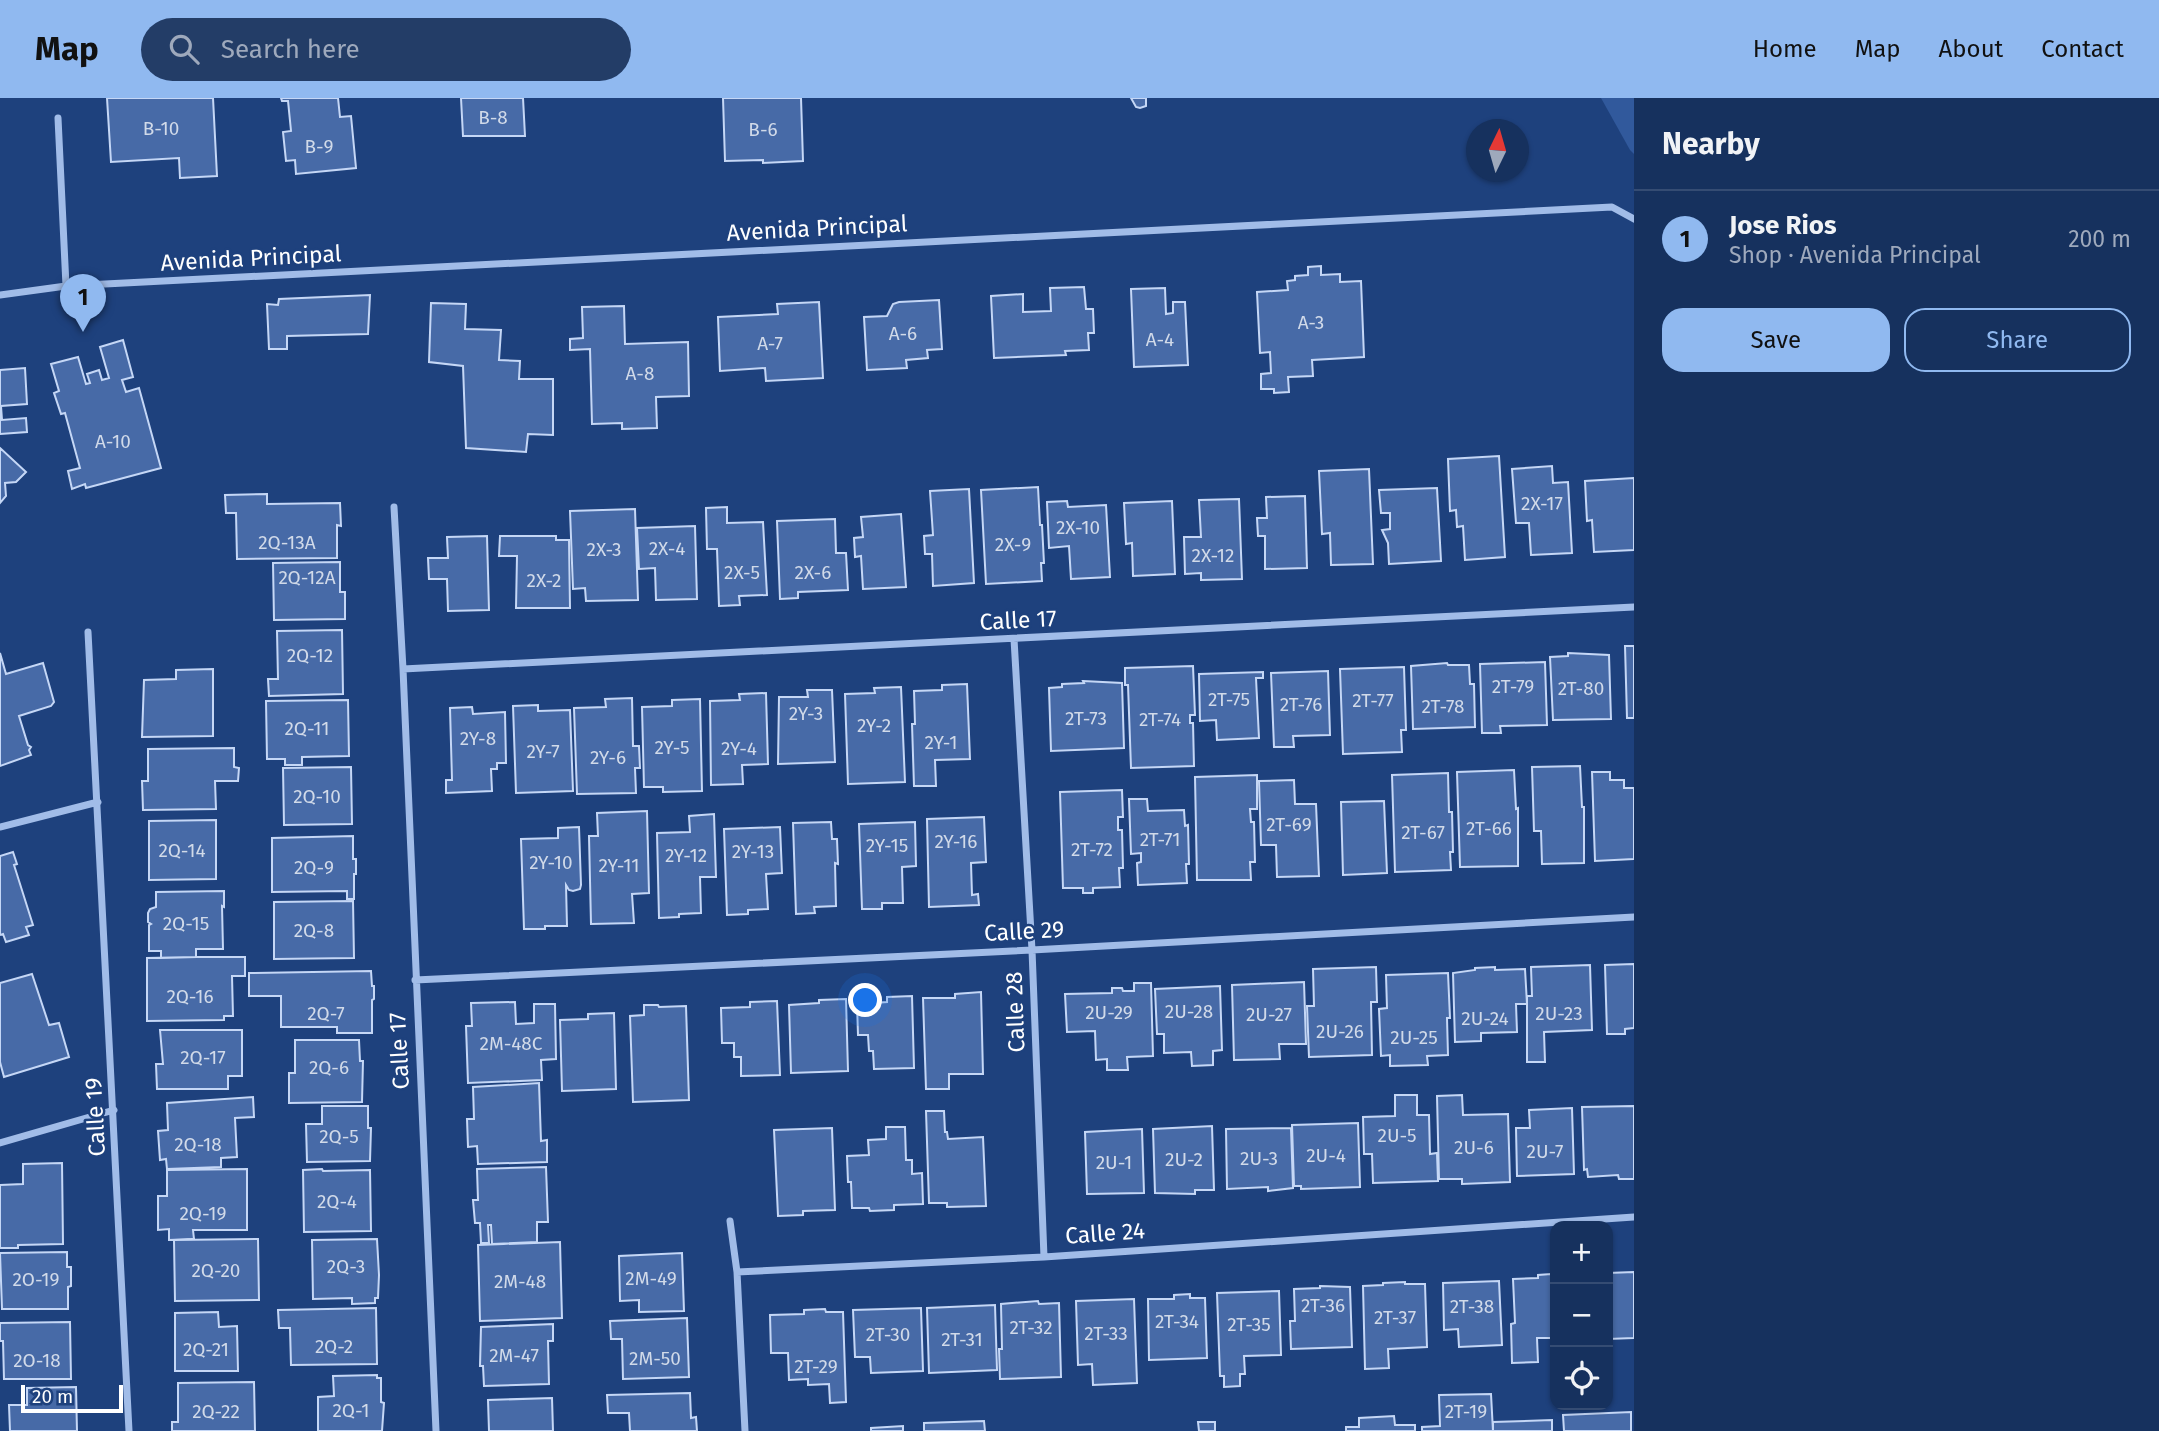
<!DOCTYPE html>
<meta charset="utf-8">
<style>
:root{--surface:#16315e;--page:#233d67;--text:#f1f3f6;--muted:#9ea9bc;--line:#354c73;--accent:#90b9f0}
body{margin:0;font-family:"Fira Sans",sans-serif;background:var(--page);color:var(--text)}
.controls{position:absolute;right:21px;bottom:21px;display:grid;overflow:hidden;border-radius:14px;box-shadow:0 2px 5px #0004}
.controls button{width:63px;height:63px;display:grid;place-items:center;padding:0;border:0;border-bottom:2px solid var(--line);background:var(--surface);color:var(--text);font:35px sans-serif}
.compass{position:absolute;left:1466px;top:21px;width:63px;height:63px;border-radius:50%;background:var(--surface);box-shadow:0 2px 5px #0004;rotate:5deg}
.scale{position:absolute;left:21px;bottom:18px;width:102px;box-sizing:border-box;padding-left:7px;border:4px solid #fff;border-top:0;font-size:19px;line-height:24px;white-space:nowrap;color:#fff;-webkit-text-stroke:5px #1e417d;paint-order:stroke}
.you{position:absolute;left:866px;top:903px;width:24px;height:24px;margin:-18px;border:5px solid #fff;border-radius:50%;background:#1a73e8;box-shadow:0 0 0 10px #1a73e833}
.badge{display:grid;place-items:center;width:46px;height:46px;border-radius:50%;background:var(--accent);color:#111;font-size:23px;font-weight:700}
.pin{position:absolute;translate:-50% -58px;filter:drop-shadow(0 2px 4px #0008)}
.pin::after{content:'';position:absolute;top:37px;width:24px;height:21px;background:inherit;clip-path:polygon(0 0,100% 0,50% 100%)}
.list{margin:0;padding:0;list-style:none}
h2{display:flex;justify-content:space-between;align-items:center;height:91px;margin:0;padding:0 28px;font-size:30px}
h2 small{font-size:23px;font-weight:400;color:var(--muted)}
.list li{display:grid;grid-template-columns:46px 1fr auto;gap:21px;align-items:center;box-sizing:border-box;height:98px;padding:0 28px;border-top:2px solid var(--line)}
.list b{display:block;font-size:26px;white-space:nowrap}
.list p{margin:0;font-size:23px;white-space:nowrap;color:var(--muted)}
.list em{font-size:23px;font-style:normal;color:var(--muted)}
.actions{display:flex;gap:14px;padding:21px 28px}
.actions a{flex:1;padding:16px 0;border:2px solid var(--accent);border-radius:21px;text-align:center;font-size:24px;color:var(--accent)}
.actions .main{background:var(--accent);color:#111}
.icon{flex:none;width:38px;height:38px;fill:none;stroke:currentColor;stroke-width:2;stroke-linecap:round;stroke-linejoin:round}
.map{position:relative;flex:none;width:1634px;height:1333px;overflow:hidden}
header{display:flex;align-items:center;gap:42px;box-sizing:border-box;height:98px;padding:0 35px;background:var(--accent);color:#111}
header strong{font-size:33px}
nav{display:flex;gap:38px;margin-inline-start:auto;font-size:24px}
.search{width:490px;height:63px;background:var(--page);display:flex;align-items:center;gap:18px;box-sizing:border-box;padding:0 24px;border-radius:38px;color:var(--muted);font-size:26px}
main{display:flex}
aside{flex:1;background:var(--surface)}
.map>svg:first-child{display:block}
.green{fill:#31599c}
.building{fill:#476aa7;stroke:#c5d7f6;stroke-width:2}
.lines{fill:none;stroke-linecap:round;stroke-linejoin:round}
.minor{stroke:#a1bce8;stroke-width:7}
.labels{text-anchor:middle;stroke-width:5;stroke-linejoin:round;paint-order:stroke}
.number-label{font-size:19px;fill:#d1dae9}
.street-label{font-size:23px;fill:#fff;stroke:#1e417d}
</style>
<header>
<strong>Map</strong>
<div class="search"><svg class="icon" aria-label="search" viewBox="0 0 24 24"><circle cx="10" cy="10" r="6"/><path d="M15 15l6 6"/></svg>Search here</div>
<nav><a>Home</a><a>Map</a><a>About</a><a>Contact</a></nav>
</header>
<main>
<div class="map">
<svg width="1634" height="1333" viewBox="0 0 1634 1333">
<rect width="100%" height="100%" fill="#1e417d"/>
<path class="green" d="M1601,0h33v56l-4,-4z"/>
<path class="building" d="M107,0h106l4,78 -37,2 -1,-20 -68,4z
M281,0h57l2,19 11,-1 5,52 -60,6 -1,-14 -9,1 -3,-29 8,-1 -3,-30h-6z
M461,0h62l2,38h-62z
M723,0h78l2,63 -40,2v-3l-38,1z
M1131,0h15v8l-6,2 -4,-1z
M1321,168v9l19,-1v8l21,-1 3,76 -52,3 1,16 -25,1 1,15 -15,1v-4h-13v-15l10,-1 -1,-21 -10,1 -3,-61 31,-2 -1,-9 8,-1v-4l13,-1v-8z
M1084,189l2,22h7l1,24h-6l1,17 -24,1 1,4 -72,3 -3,-62 32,-2v18l28,-1 -1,-23z
M1165,190l1,26 7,-1v-11h12l3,63 -54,2 -3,-78z
M370,197l-2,39 -81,2v13h-18l-2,-45 11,1 1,-6z
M939,202l3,49 -15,1 1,8 -22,2 1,8 -40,2 -3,-53 23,-1 6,-12 6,-2z
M819,204l4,76 -57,3 -1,-13 -45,3 -2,-54 60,-3 -1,-10z
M431,205l35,1 -1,25 36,1 -2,30 21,1 -1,18h34v56l-25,-1 -2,18 -60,-4 -3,-82 -34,-4z
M624,208l1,38 63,-2 1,54 -33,1 1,31 -35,1v-6l-30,1 -2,-75 -20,1v-11l13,-1 -1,-31z
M123,242l10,37 -11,3 4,12 13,-4 22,80 -75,20 -1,-4 -13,5 -4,-18 12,-3 -15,-55 -4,1 -7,-21 5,-2 -8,-27 27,-7 8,27 4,-1 -3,-9 12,-4 3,10 7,-2 -9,-31z
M25,270l2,36 -26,2 1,14 24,-2 1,14 -27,2v-64z
M0,350l26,24 -10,10 -11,1 1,13 -6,7z
M1499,358l6,101 -40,3 -2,-34 -6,1 -1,-17 -6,1 -2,-52z
M1552,368l1,17 15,-1 4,71 -41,2 -2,-32h-13l-4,-54z
M1369,371l4,95 -42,1 -1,-32 -8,1 -3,-63z
M1634,380v72l-40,2 -2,-32 -5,1 -2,-40z
M1038,389l2,38h2l2,38h-3l1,18 -56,3 -5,-94z
M1437,390l4,73 -52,3 -1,-21 -6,-13 8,-1v-16h-9l-2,-23z
M969,391l5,94 -41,3 -1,-32h-7l-1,-18 9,-1 -3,-44z
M267,396v10l73,-1 1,23 -4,-1v33l-100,1 -1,-46h-10l-1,-18z
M1305,398l2,72 -42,1v-33h-7l-1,-18h10l-1,-21z
M1239,401l3,80 -41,1v-7l-16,1 -1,-37h17l-2,-37z
M1067,403l1,6 38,-2 4,72 -39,2 -2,-33 -20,2 -2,-46z
M1172,403l3,73 -42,2 -1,-33 -6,1 -2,-41z
M727,409v16l36,-1 4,73 -28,1 1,9 -21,1 -2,-57h-10l-1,-41z
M635,411l3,91 -52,1 -1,-13 -12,1 -3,-78z
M901,416l5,73 -43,2 -2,-33 -6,1 -1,-19 9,-1 -2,-20z
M835,421l1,34h10l2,37 -50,2v6l-18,1 -3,-78z
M695,428l2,73 -41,1 -1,-32 -16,1 -2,-41z
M487,438l2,74 -41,1 -1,-32h-18l-1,-21h20l-1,-21z
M500,438h56v4h13l1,68h-54l1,-52h-18z
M340,464v30h5v27l-71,1 -1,-57z
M342,532l1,64 -74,2 -1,-17h10l-1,-48z
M1625,548h9v72h-7z
M0,555l6,21 37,-11 11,39 -3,4 -32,10 9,29 3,2 -2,3 2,5 -31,11z
M1568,555l41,2 2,64 -58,1 -3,-63 18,-1z
M1545,564l2,63 -47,1 1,7h-19l-2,-69z
M1447,565l1,2h21l1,19h4l1,43 -62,2 -2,-63z
M1193,568l2,49h-5v8h3l1,43 -63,2 -3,-83h-3v-17z
M1404,569l2,63h-5l1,22 -59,2 -3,-85z
M213,571v67l-71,1 2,-57 32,-1v-9z
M1328,573l2,64 -37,1 1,11h-20l-3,-74z
M1263,574v6h-7l3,60 -42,2 -1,-20 -16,1 -1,-47z
M1083,583l39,2 2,65 -73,3 -2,-63 13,-1v-3l22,-1z
M967,586l3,75 -35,1 1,26h-22l-2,-62h3l-1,-33 28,-1v-5z
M901,589l4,95 -57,2 -3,-90 30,-1 -1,-5z
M807,592h25l3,72 -57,2 1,-67h29z
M766,595l2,71 -26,1 1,19 -32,1 -1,-84 30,-1 -1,-6z
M632,600l1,48h6l1,22h-5l1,25 -59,1 -3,-86 32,-1 -1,-8z
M700,601l2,92 -39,1v-5h-19l-2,-80 30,-1v-6z
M348,602l1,56 -47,1v8h-17v-6h-18l-1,-58z
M538,607v6l32,-1 3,81 -57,2 -3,-87z
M472,609l1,7 32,-2 1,51h-9v6h-6l1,22 -46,2v-13h6l-2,-72z
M234,650v19l5,1 -1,13h-23l1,28 -73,1 -1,-29h6v-32z
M1580,668l2,41h2v56l-42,1 -1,-33h-7l-2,-64z
M351,669l1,57 -68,1 -1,-57z
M1514,672l2,39 2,-1v58l-58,1 -3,-95z
M1592,674h18v8h14v8h10v71l-39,2z
M1448,675l1,39h3l1,40h-3l1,18 -56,2 -3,-97z
M1257,677v34h-7l1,13h3l1,40h-5l1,18h-54l-2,-103z
M1294,682l1,24h21l3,72 -42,1 -1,-32h-15l-2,-64z
M1122,692l1,27h-5v13h4l1,38h-4l1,19 -27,1v5h-10v-5h-20l-3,-96z
M1129,701h18l1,12 36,-1 1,16 3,-1 1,39h-3l1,19 -49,2 -1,-22 4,-1v-9l-10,1z
M1384,703l3,72 -44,2 -2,-73z
M647,713l2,82 -17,1 2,29 -43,1 -2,-88h9l-1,-23z
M714,716l2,63h-16l1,36 -22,1v3l-20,1 -2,-85 33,-1 -1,-16z
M984,719l2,45 -15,1 1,32 6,-1 1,11 -50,2 -2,-88z
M216,722v59l-67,1v-59z
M831,724l1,17h5l1,25 -3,-1 1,43 -22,1 1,6 -19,1 -3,-91z
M915,724l1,44 -14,1 1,36h-21v6h-20l-3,-85z
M579,729l2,58 -1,4 -7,2 -4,-1 -3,-5 1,41h-22v3h-21l-3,-90 37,-1v-10z
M780,729l2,46 -16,1 2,35 -20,1v4l-21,1 -3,-86z
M353,738v23h3v15h-2v25h-7v-8l-75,1v-54z
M13,754l4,12 -3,1 19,60 -7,2 3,8 -23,7 -3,-8 -3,1v-79z
M224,793v16l-2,-1 1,43h-27v8l-35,1v-7h-12v-26l2,-1 -3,-2v-9l2,-4 6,-2v-15z
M353,803l1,57 -80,1v-57z
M196,859h49v19h-13l1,40h-9v4l-77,1v-63z
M1634,866v64l-9,1v5h-18l-2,-69z
M1590,867l2,65 -48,2 1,30h-18v-66h5l-1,-29z
M1376,869l1,35h-6l1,53 -63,2 -2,-51h7l-1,-37z
M1495,869v3l30,-1 2,35h-11l1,28 -36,1v8l-26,1 -2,-69 22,-3v-2z
M371,873l1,15h2v13l-2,1v33h-35v-6h-56v-31h-32v-23z
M1448,875l2,45h-3l1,37 -21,1 1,9 -38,1v-11l-9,1 -2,-47 8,-1 -1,-33z
M32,876l17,51 10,-2 10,34 -65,20 -4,-15v-79z
M1304,884l2,62h-27l1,15 -46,1 -2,-75z
M1134,885h17l2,73 -26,1 1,13h-21v-11l-11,1 -1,-29 -28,1 -2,-38 47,-1v-5h10l1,3h11z
M1220,888l2,64 -9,1v14l-21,1 -1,-14 -27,1v-19h-7l-2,-45z
M981,894l2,82h-34v15h-23l-3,-91h32v-4z
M912,898l2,72 -40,1 -1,-18h-4l-1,-16h-10l-1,-31 30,-2v-5z
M846,901l2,72 -57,2 -2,-68 30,-2v-3z
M777,903l3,74 -39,1v-19h-7v-14h-12l-1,-35 29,-1v-5z
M515,904l1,22 18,-1v-19h21l1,55 -15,1 1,20 -74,3 -2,-57h6l-1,-23z
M644,907h14l1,2 27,-1 3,94 -56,2 -3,-86 14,-1z
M614,915l2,76 -54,2 -2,-71 28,-1v-5z
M160,932h82v46h-14v13h-71l-1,-25h7z
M295,942h64l1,21h3l-1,41 -73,1v-30h6z
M539,985l2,58 6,-1v22l-69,2 -1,-18 -9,1 -1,-28h7l-1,-32z
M1395,997h22v20h12l1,39 7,-1 1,28 -65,2 -1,-29h-8l-1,-37 32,-1z
M1462,997l1,20 45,-1 2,68 -48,2v-5h-23l-2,-83z
M253,999l1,20 -19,1 2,39 -16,1v9l-54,2 -1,-10 -6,1 -2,-29 10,-1 -1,-27z
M322,1008h46v22h3l-1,33 -63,1 -1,-38h16z
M1634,1008v73h-15l-1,-4 -30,2 -1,-8 -3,1 -2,-63z
M1572,1010l2,66 -57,2 -1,-48h14l-1,-18z
M926,1013h18l1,21h2l1,7 35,-2 3,69 -39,1v-4h-18z
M1358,1025l2,64 -59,2v-3h-7l-2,-61z
M1212,1028l2,64h-19v4l-40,-1 -2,-64z
M886,1029h19l1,33h6v14l10,-1 1,31 -29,1v5l-24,1 -1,-3h-17l-1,-26h-3l-1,-26 22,-1 -1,-15 18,-1z
M832,1030l3,82 -32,1v4l-25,1 -4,-86z
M1291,1030l2,60 -25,3v-4l-41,2 -1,-60z
M1142,1031l2,64 -57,1 -2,-62z
M62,1065l1,81 -45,1v3h-18v-63l23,-1v-20z
M546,1069l2,55h-11v20l-45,2 -1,-19h-3l1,18h-8l-1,-20h-5l-2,-23h5l-1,-31z
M247,1071v61h-54l1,9 -25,1v-11l-11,1v-34h9v-26z
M322,1071l1,2 47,-1 1,61 -67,1 -1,-62z
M258,1141l1,61 -84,1 -1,-61z
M377,1141l2,36 -1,23h-3v5l-23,1v-6l-39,1 -1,-59z
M560,1144l2,76 -82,3 -2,-76z
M67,1154v15h4v19l-3,1v22h-66l-2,-56z
M682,1155l2,58 -45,1v-12l-19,1 -1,-45z
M1634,1174v66l-26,1v-66z
M1551,1176l1,3h3v61h-18l1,24 -26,1 -1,-39 4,-1 -2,-44 25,-1v-3z
M1499,1183l3,64 -43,2 -1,-18 -14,1 -1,-47z
M1405,1184v2h20l2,63 -39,2 1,19 -24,1 -2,-83 20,-1v-2z
M1320,1188l30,1 2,60 -61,2 -1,-28h5l-1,-32 26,-1z
M1279,1193l2,64 -37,1 1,18h-5v12l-16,1v-11h-4l-3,-83z
M1190,1196v4h15l2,60 -58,2 -1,-61h26v-4z
M1134,1201l3,84 -44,2 -1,-21 -14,1 -2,-64z
M1038,1203l1,3 20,-1 2,74 -61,2 -1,-30h3l-1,-45z
M995,1207l2,65 -68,3 -2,-65z
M376,1210l1,56 -86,1 -1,-37h-11l-1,-18z
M921,1210l2,63 -52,2 -1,-16h-15l-2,-47z
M825,1211l1,3h17l3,90 -16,1 -1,-19 -21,1v-6l-19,1 -1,-27h-17l-1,-38 34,-1v-4z
M218,1214l1,15 18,-1 1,45h-63v-58z
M687,1220l2,59 -66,2 -1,-40h-11l-1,-18z
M70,1224l1,57h-67l-1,-38h-3v-18z
M553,1226v17h-5l1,43 -65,2 -1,-20h-3l1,-39z
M377,1277v3h4v24l3,1 -2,28h-64v-34l16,-1 -1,-20z
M254,1284l1,49h-83v-9h6v-39z
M76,1289l1,44h-67l-1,-26h18v-17z
M690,1295l1,25 5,-1 1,14h-67l-1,-18h-21l-1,-18z
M1491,1296l2,37h-71v-4l18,-1 -1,-31z
M552,1300l1,33h-64l-1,-31z
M1631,1314v19h-67l-1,-16z
M1394,1318l1,9h20v6h-69v-4h13v-9z
M1552,1322v11h-59v-9z
M984,1323l1,10h-61v-8z
M1198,1324h17v9h-16z
M903,1328v5h-32v-3z"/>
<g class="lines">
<path class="minor" d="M58,20l8,168
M0,197l66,-9 1546,-79 22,12
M394,409l9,162 33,762
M88,534l41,799
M1014,541l18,311 12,307
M403,571l1231,-62
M0,729l98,-25
M415,882l617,-30 602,-33
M0,1045l114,-33
M730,1123l7,51 8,159
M737,1174l307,-15 590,-40"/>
</g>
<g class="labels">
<g class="number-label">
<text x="493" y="26">B-8</text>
<text x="161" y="37">B-10</text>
<text x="763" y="38">B-6</text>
<text x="319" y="55">B-9</text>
<text x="1311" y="231">A-3</text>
<text x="903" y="242">A-6</text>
<text x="1160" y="248">A-4</text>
<text x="770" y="252">A-7</text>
<text x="640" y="282">A-8</text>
<text x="113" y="350">A-10</text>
<text x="1542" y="412">2X-17</text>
<text x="1078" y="436">2X-10</text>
<text x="287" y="451">2Q-13A</text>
<text x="1013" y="453">2X-9</text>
<text x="667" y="457">2X-4</text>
<text x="604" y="458">2X-3</text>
<text x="1213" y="464">2X-12</text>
<text x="742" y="481">2X-5</text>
<text x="813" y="481">2X-6</text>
<text x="307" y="486">2Q-12A</text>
<text x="544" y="489">2X-2</text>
<text x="310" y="564">2Q-12</text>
<text x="1513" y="595">2T-79</text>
<text x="1581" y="597">2T-80</text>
<text x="1229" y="608">2T-75</text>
<text x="1373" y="609">2T-77</text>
<text x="1301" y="613">2T-76</text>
<text x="1443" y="615">2T-78</text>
<text x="806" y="622">2Y-3</text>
<text x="1086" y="627">2T-73</text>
<text x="1160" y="628">2T-74</text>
<text x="874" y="634">2Y-2</text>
<text x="307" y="637">2Q-11</text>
<text x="478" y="647">2Y-8</text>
<text x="941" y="651">2Y-1</text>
<text x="672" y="656">2Y-5</text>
<text x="739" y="657">2Y-4</text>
<text x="543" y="660">2Y-7</text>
<text x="608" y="666">2Y-6</text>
<text x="317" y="705">2Q-10</text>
<text x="1289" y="733">2T-69</text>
<text x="1489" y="737">2T-66</text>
<text x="1423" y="741">2T-67</text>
<text x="1160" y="748">2T-71</text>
<text x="956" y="750">2Y-16</text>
<text x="887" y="754">2Y-15</text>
<text x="1092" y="758">2T-72</text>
<text x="182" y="759">2Q-14</text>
<text x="753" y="760">2Y-13</text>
<text x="686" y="764">2Y-12</text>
<text x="551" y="771">2Y-10</text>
<text x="619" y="774">2Y-11</text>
<text x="314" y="776">2Q-9</text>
<text x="186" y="832">2Q-15</text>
<text x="314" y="839">2Q-8</text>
<text x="190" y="905">2Q-16</text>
<text x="1189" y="920">2U-28</text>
<text x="1109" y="921">2U-29</text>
<text x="326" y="922">2Q-7</text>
<text x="1559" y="922">2U-23</text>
<text x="1269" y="923">2U-27</text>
<text x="1485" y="927">2U-24</text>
<text x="1340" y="940">2U-26</text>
<text x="1414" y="946">2U-25</text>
<text x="511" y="952">2M-48C</text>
<text x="203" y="966">2Q-17</text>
<text x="329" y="976">2Q-6</text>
<text x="1397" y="1044">2U-5</text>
<text x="339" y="1045">2Q-5</text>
<text x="198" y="1053">2Q-18</text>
<text x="1474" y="1056">2U-6</text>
<text x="1545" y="1060">2U-7</text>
<text x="1326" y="1064">2U-4</text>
<text x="1259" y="1067">2U-3</text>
<text x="1184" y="1068">2U-2</text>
<text x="1114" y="1071">2U-1</text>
<text x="337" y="1110">2Q-4</text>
<text x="203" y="1122">2Q-19</text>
<text x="346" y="1175">2Q-3</text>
<text x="216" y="1179">2Q-20</text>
<text x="651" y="1187">2M-49</text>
<text x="36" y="1188">2O-19</text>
<text x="520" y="1190">2M-48</text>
<text x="1323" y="1214">2T-36</text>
<text x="1472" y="1215">2T-38</text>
<text x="1395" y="1226">2T-37</text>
<text x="1177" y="1230">2T-34</text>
<text x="1249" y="1233">2T-35</text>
<text x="1031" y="1236">2T-32</text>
<text x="1106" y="1242">2T-33</text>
<text x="888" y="1243">2T-30</text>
<text x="962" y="1248">2T-31</text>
<text x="334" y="1255">2Q-2</text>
<text x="206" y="1258">2Q-21</text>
<text x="514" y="1264">2M-47</text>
<text x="655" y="1267">2M-50</text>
<text x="37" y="1269">2O-18</text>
<text x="816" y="1275">2T-29</text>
<text x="351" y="1319">2Q-1</text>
<text x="216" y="1320">2Q-22</text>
<text x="1466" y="1320">2T-19</text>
</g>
<g class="street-label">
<text transform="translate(817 130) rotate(-3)" y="8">Avenida Principal</text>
<text transform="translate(251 160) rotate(-3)" y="8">Avenida Principal</text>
<text transform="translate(1018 522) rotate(-3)" y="8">Calle 17</text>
<text transform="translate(1024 833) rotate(-3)" y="8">Calle 29</text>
<text transform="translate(1015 914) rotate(-92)" y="8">Calle 28</text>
<text transform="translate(399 953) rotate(-93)" y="8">Calle 17</text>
<text transform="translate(95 1019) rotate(-93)" y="8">Calle 19</text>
<text transform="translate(1105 1135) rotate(-4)" y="8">Calle 24</text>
</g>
</g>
</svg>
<div class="controls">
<button>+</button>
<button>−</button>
<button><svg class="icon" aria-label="locate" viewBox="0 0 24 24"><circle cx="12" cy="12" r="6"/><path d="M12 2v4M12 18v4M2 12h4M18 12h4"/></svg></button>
</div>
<svg class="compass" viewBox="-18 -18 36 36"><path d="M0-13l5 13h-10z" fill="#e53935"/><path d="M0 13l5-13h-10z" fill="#9ea9bc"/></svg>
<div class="scale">20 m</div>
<div class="you"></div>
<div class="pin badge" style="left:83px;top:234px">1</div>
</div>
<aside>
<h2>Nearby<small></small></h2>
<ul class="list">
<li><span class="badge">1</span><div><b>Jose Rios</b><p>Shop · Avenida Principal</p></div><em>200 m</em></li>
</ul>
<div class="actions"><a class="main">Save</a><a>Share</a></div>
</aside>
</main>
